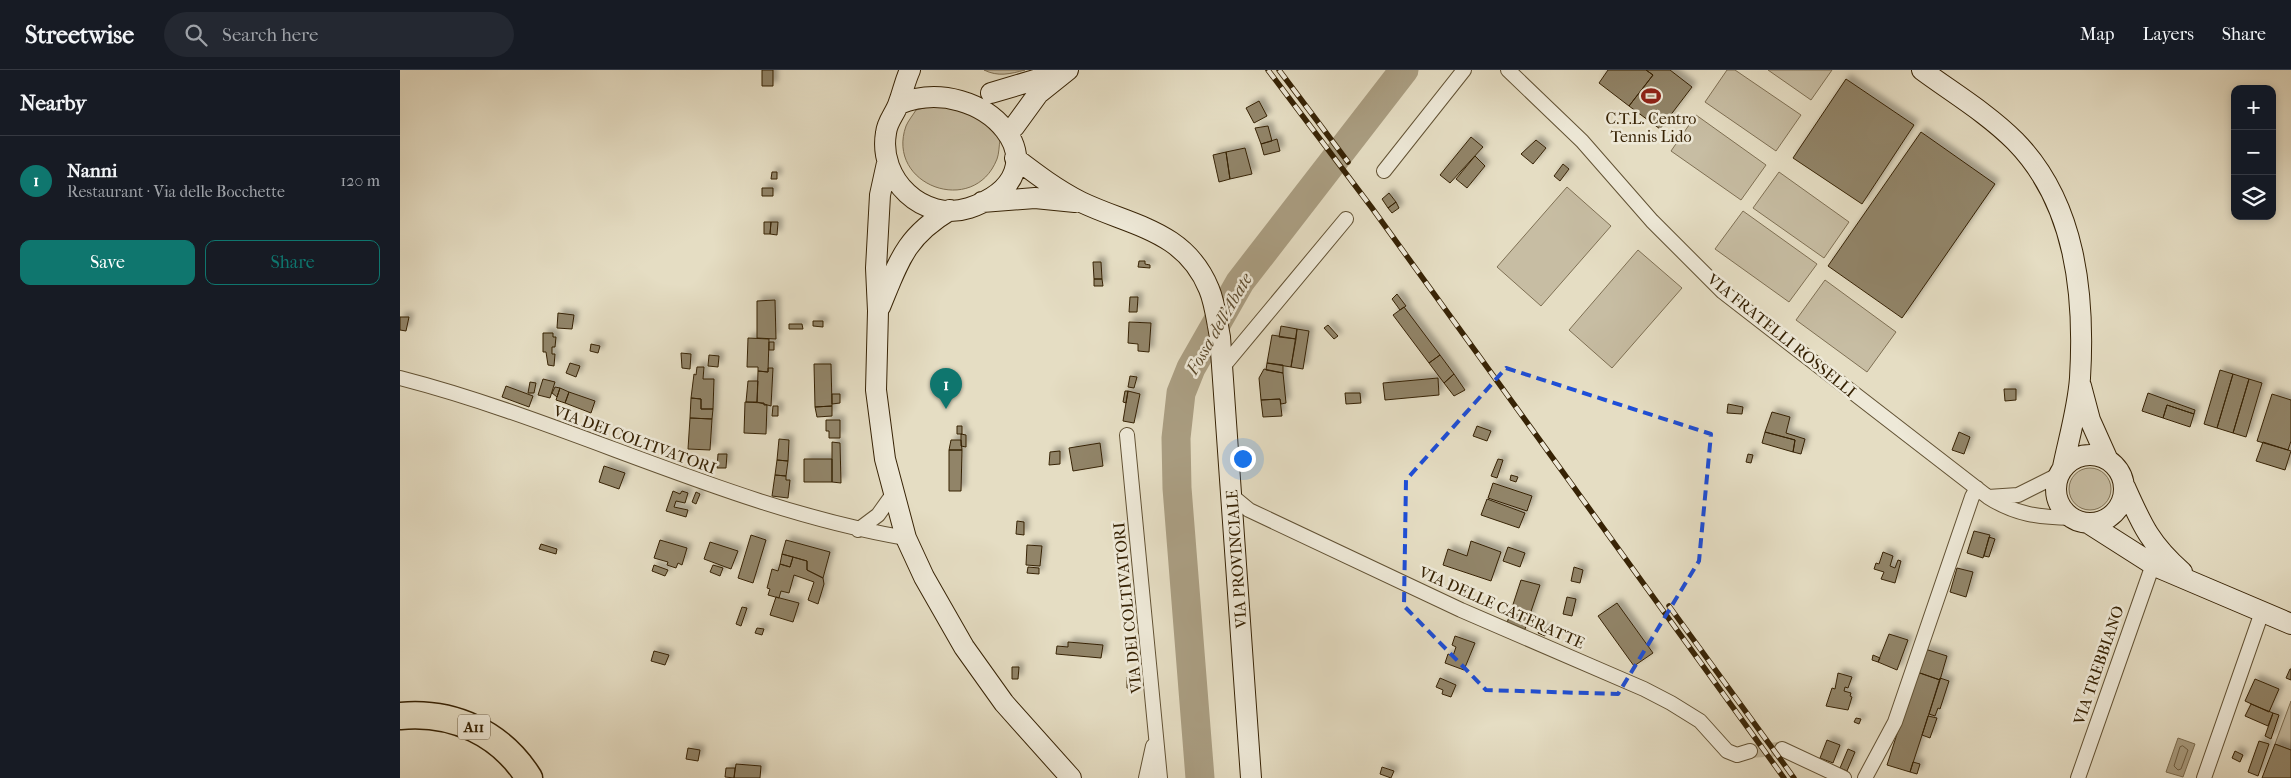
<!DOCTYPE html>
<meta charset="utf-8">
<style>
:root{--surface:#171b24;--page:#242831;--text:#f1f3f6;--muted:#9ea1a6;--line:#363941;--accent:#0f766e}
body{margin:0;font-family:"IM FELL French Canon",serif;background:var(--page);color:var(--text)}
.controls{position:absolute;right:15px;top:15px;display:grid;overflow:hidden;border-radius:10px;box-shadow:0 2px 8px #0003}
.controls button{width:45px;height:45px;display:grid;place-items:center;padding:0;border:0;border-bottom:1px solid var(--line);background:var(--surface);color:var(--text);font:25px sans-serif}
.you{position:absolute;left:842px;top:388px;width:18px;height:18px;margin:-12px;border:4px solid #fff;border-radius:50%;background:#1a73e8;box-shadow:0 0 0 8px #1a73e833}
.badge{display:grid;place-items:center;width:32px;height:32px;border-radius:50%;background:var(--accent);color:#fff;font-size:16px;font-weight:700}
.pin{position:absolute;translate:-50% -41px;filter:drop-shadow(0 1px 2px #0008)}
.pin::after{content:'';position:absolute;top:26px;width:18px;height:15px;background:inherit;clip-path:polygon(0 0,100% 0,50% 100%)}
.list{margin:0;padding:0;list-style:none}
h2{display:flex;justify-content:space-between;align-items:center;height:65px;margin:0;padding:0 20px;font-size:21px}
h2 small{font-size:16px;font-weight:400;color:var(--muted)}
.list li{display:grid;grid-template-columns:32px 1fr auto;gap:15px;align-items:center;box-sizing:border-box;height:90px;padding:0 20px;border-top:1px solid var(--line)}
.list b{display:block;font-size:19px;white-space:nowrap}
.list p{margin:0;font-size:16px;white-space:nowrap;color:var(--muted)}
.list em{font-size:16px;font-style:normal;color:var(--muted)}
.actions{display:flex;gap:10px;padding:15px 20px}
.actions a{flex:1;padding:11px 0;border:1px solid var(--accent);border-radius:10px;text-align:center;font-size:18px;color:var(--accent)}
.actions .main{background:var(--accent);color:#fff}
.icon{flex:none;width:28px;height:28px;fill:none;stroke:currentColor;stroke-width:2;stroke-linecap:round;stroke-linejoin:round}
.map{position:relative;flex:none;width:1891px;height:708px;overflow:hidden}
header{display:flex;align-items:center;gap:30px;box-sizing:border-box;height:70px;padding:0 25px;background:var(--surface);border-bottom:1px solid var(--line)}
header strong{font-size:24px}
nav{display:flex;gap:28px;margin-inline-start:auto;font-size:18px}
.search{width:350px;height:45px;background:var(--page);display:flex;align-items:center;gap:12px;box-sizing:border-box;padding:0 18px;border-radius:28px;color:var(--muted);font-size:19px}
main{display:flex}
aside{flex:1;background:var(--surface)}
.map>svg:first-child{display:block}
.green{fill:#c7bda3;stroke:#7f7054}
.water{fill:#aa9e82;stroke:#7c6d50}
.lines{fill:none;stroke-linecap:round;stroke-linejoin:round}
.shore{stroke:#706044;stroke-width:1}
.river{stroke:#aa9e82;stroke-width:29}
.building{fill:#918468;stroke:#372305;filter:url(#shadow)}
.street-tunnel{stroke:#c2b89d;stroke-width:14;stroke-dasharray:14 7;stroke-linecap:butt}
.street-casing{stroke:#625234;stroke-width:16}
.secondary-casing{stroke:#372305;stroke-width:22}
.highway-casing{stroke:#372305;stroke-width:29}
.street{stroke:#eee9d8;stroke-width:14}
.secondary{stroke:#eee9d8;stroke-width:20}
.highway{stroke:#e5ddc3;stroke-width:26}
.rail-casing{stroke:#372305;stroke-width:5.5}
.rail{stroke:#eee9d8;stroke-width:4;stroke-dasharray:11;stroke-linecap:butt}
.marked{fill:none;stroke:#1d4ed8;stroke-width:4;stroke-dasharray:10 6;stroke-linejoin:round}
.labels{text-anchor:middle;stroke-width:5;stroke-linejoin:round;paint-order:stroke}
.shield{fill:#eee9d8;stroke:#6e5e44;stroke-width:1}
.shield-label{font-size:15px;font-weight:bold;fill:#372305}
.poi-label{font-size:16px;fill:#372305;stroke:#eee9d8}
.street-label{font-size:16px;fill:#372305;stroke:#eee9d8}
.water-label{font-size:18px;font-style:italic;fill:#5f4e31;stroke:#eee9d8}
</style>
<header>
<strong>Streetwise</strong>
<div class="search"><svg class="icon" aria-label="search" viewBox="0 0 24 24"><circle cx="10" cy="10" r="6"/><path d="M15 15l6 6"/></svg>Search here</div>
<nav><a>Map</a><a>Layers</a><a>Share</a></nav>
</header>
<main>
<aside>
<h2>Nearby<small></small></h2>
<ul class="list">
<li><span class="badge">1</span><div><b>Nanni</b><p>Restaurant · Via delle Bocchette</p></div><em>120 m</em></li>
</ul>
<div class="actions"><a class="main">Save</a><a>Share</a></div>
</aside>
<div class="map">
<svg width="1891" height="708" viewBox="0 0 1891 708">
<defs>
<filter id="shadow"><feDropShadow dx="4.5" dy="-4.5" stdDeviation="2.5" flood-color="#0004"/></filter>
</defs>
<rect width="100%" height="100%" fill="#e5ddc3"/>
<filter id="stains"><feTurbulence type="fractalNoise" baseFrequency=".004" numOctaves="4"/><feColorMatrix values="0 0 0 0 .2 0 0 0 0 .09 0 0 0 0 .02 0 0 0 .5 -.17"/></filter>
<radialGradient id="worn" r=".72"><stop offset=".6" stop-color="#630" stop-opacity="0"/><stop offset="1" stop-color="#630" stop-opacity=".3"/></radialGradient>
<path class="green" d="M584,0h41c-15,4 -27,7 -41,0z
M1327,0h8l66,45 -25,36 -71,-49z
M1368,0h64l-21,30z
M568,27l32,43c-1,6 -1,14 -3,19 -23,59 -112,26 -91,-33 2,-5 7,-11 10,-16z
M1296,45l70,50 -25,35 -70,-49z
M1379,102l70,50 -25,36 -71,-50z
M1167,117l44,39 -70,80 -44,-39z
M1343,141l74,53 -28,38 -74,-53z
M1238,180l44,38 -70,80 -43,-38z
M1425,210l71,52 -29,40 -71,-52z
M1669 419a21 21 0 1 1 42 0a21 21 0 1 1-42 0Z
M1891,631v49l-16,-6z"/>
<path class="water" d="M1778,668l17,6 -12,33 -17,-5z"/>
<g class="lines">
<path class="shore" d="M1783,676l5,4 -7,19 -3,1 -4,-4 6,-19z"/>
<path class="river" d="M800,708l-23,-290 -1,-50 5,-45 10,-25 49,-86 164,-212"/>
</g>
<path class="building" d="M362,0h11v16h-11z
M1208,0h38l7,5 -24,31 -30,-23z
M1246,0h24l22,17 -32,42 -31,-23 24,-31z
M1446,9l68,46 -52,79 -69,-46z
M859,31l8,15 -13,7 -8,-15z
M868,56l4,15 -11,3 -6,-16z
M1521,62l74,52 -93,134 -74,-52z
M1071,67l12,10 -33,36 -10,-8z
M877,69l3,12 -16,4 -3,-11z
M1136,70l10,8 -13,16 -12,-10z
M845,78l7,26 -22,5 -4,-27z
M826,82l4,27 -11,3 -6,-27z
M1075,86l10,10 -18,22 -11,-9z
M1163,94l6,5 -9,12 -6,-5z
M372,102h5v7h-6z
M362,118h11v8h-11z
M989,123l7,9 -8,6 -6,-9z
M996,132l3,6 -7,5 -4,-5z
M364,152h7l-1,12h-6z
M371,152h7l-1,13 -7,-1z
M739,191h6v3l5,1v3l-12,-1z
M693,192h8l1,17h-8z
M694,209h8l1,7h-9z
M997,224l9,12 -6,4 -8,-11z
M730,227h8l-1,15h-8z
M375,230l1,39 -19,-1v-37z
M1004,237l36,48 -11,8 -36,-48z
M158,243l16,2 -2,14 -15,-1z
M0,247h9l-3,14 -6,-1z
M413,251h10v6l-10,-1z
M729,252l22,1 -2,29 -11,-1v-7l-10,-1z
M389,254h13l1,5h-14z
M928,255l10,11 -4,3 -10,-11z
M881,256l16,3 -1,10 -17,-2z
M897,259l12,2 -6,38 -12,-2z
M143,263h10v4h3l-1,10h-3v7h3l-1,12 -6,-1 -2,-13h-3z
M872,265l24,4 -5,28 -24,-4z
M348,268l21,1 -1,33 -10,-1v-4h-11z
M369,272h5v8h-5z
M191,274l9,2 -2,7 -8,-2z
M281,283l10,1 -1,15 -8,-1z
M309,285l10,1 -1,11 -10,-1z
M1040,285l14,19 -10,9 -15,-20z
M170,293l10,3 -4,11 -10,-4z
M867,293l16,2v8l-17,-3z
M414,294h17l1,42 -17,1z
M297,297h7l-1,12h11l-1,30h-12v-10l-10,-1 3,-24 2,1z
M368,298h5l-2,38 -14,-4 1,-31 10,1z
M864,299l19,4 3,30 -5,1 -1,-5 -19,1 -2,-22z
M1820,300l13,4 -16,54 -13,-4z
M1054,304l11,16 -11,6 -10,-13z
M1833,304l16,5 -16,54 -16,-5z
M730,306l7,1 -3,11 -6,-1z
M1038,308l1,17 -54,5 -2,-17z
M143,309l12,3 -5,16 -12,-3z
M1849,309l13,4 -16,54 -13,-4z
M348,311h10l-1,21h-11z
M130,312l6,1 -2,10h-6z
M106,316l27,10 -4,11 -27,-10z
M155,317l5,1 -3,9 -5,-4z
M160,318l9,4 -4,11 -9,-3z
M1604,319h12v11l-11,1z
M725,321h3l-2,12 -3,-1z
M728,321l12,3 -6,29 -11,-2z
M169,322l26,9 -4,12 -26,-10z
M945,323h15l1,10 -15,1z
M1748,323l47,17 -1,4 -27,-9 -4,13 -21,-7z
M432,324h8v9l-8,1z
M1872,324l19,6v41l-3,9 -31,-9z
M291,328l10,1v10h12l-1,10 -22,-1z
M880,329l2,17 -19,1 -2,-17z
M345,332l19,1v2h3l-1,29 -22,-1z
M1328,334l15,3 -1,7 -15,-1z
M1767,335l27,9 -4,13 -27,-9z
M373,336h5v10h-6z
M432,336v10l-15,1 -2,-10z
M1372,342l18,5 -4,16 19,6 -4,15 -8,-2 2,-12 -30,-8z
M290,348l22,1 -2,31 -22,-1z
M426,350h14v18h-11v-7h-3z
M557,356h5v8h-5z
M1077,356l14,5 -4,10 -14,-5z
M1365,362l30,8 -2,12 -31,-9z
M1559,362l11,5 -6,17 -12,-4z
M561,364l5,1v12l-5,-1z
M379,369l10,1 -1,21 -11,-1z
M551,370h10l1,10h-13z
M432,372l8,1 1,40 -9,-1z
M1863,372l28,9 -6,19 -29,-9z
M700,373l3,23 -30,5 -4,-23z
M549,380h13l-1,41h-12z
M660,381v13l-11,1 1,-13z
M318,384h9l-1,14h-9z
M1348,384l5,1 -2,8 -5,-1z
M404,389h28v23h-28z
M1098,389l5,1 -6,18 -6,-2z
M377,390l11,1 -2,15 -11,-1z
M204,396l21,7 -6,16 -20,-7z
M375,405l11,1v4h4l-2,18 -16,-2z
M1111,405l7,2 -2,5 -6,-2z
M1093,413l39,13 -5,15 -39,-13z
M273,421l7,3 2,-3 6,2 -3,10 -9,-2 -2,6 14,3 -2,7 -20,-6z
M296,422l4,2 -4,10 -4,-2z
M1087,429l38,14 -6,15 -38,-13z
M617,451l7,1v13l-8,-1z
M1574,461l16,4 -7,23 -16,-5z
M351,465l15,5 -13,43 -15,-5z
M1589,467l6,2 -6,18 -5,-1z
M260,470l27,8 -5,17 -4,-2 -2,5 -9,-3 1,-3 -14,-4z
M386,470l44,12 -7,26 -16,-8v-9l-25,-7z
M1071,471l30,11 -10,29 -48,-16 5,-16 19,7z
M310,472l28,9 -7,18 -27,-10z
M141,474l16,5 -1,5 -17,-5z
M627,475l15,1 -2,20 -14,-1z
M1108,477l17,6 -5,14 -17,-6z
M1483,482l10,4 -3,10 5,2 3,-8 3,1 -6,22 -14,-4 3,-7 -10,-3 2,-6 3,1z
M382,484l11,3 -3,10 -10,-3z
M393,487l14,4v9l16,8 1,6 -6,20 -10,-4 6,-18 -20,-7 -5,18 -8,-2 -2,7 -11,-3 2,-6 -3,-1 5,-19 6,2 2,-7 10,3z
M254,495l14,5 -3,6 -13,-5z
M313,495l10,3 -3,8 -10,-4z
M628,497l11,1v6l-12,-1z
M1174,497l9,3 -3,13 -9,-2z
M1557,498l16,4 -7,25 -16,-5z
M1121,510l19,5 -16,47 -18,-6z
M376,527l23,6 -6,19 -23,-7z
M1167,527l9,2 -4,17 -9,-2z
M1217,533l36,50 -19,13 -36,-50z
M342,537l5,1 -6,18 -5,-2z
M1141,557l7,3 -3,6 -7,-3z
M357,558l7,1 -2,6 -7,-2z
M1489,564l19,6 -11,30 -19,-8z
M1055,566l20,7 -11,27 -19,-7 3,-9 5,2 3,-9 -4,-2z
M668,572l35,3 -2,13 -45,-4 1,-8 11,1z
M1525,579l22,7 -7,24 -23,-8z
M254,581l15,4 -4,10 -14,-4z
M1473,585l7,3 -2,4 -6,-2z
M612,597h7l-1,12h-6z
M1890,599h1v11l-5,-2z
M1517,602l23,8 -30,92 -23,-7z
M1438,603l14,4 -4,11 -3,-1 -1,4 7,2 -1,3 2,1 -4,13 -22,-4 6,-18 3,1z
M727,607h8v11h-8z
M1040,608l16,7 -5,12 -9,-3 1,-4 -7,-3z
M1540,608l9,3 -9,28 -2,-1 -3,8 -6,-2z
M1855,609l24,10 -10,23 -24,-11z
M1851,634l22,9 -5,13 -23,-10z
M1873,643l6,2 -8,24 -6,-3z
M1528,646l9,2 -7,20 -8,-3z
M1456,648l5,1 -2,5 -5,-2z
M1427,670l13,5 -7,18 -13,-5z
M1859,671l10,3 -11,32 -10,-4z
M1875,674l16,6v28h-29z
M288,678l12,2 -2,11 -12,-2z
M1448,679l7,3 -8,19 -7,-3z
M1835,681l8,4 -3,7 -8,-4z
M1513,692l7,2 -3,10 -7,-2z
M336,694l25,2 -1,12h-26z
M982,697l12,4 -3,7 -11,-4z
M326,698h9l-1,10 -9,-1z"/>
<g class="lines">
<path class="street-tunnel" d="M1350,681l32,-2"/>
<defs>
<path id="street" d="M1108,0l74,71 70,80 71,71 265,205c28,18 51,20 83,21
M984,101l80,-101
M822,298l124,-149
M0,308c171,44 331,130 506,160
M727,365l33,343
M832,426l17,14 212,100 183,79 27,14 29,18 27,30 10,4 13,-4
M1588,427l30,-2 40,-20
M458,460l20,-15 15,-21
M1382,679l62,29
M746,708l7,-32
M1465,708l30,-56 77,-225 5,-9
M1678,708l73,-208 6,-3
M1804,708l58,-166"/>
<path id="secondary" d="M1522,0c31,23 65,43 93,71 61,62 70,154 65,237 -2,29 -11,60 -17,89
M591,23l64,-19
M499,34c84,-34 175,68 70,104 -46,15 -91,-29 -83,-75 1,-12 10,-20 13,-31 4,-11 6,-21 11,-32
M614,57l24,-33 30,-24
M615,88c21,16 42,32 66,44 50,24 104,28 128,87 6,14 8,33 11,48l31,441
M487,93l-7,32 -4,73 2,43 -2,79 9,69 21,79 18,39 40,70 40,56 67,75
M582,132l53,-4 40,4
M480,237c19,-46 25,-70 70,-97
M1681,316l9,34 17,38
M1656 419a34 34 0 1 1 68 0a34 34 0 1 1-68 0Z
M1725,417c17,38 25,57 57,85
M1688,453l69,44 134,57"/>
<path id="highway" d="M0,646c53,-5 101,17 129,62"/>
</defs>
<use href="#street" class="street-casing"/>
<use href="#secondary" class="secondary-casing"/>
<use href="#highway" class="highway-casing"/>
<use href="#street" class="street"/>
<use href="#secondary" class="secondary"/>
<use href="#highway" class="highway"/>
<defs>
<path id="rail" d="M868,0l104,138 412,570
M879,0l69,92
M1269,536l125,172"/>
</defs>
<use href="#rail" class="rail-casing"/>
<use href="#rail" class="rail"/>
</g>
<path class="marked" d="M1106,298l205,66 -12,127 -81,133 -132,-4 -82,-84 2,-126z"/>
<defs>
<symbol id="stadium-bare" viewBox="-9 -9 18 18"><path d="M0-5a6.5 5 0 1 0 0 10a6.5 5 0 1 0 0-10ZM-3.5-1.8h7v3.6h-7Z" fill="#8f2418" stroke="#eee9d8" stroke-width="2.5" paint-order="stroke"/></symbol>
</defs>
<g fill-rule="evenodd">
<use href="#stadium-bare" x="1237" y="12" width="28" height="28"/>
</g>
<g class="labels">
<rect class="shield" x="58" y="644.5" width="32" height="25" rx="4"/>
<g class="shield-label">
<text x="74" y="662">A11</text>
</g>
<g class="poi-label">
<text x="1251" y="54">C.T.L. Centro<tspan x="1251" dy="18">Tennis Lido</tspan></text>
</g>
<g class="street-label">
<text transform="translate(1382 265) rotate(39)" y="6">VIA FRATELLI ROSSELLI</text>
<text transform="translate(235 369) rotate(20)" y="6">VIA DEI COLTIVATORI</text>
<text transform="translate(836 489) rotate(-94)" y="6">VIA PROVINCIALE</text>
<text transform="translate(1102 537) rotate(24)" y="6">VIA DELLE CATERATTE</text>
<text transform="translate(727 538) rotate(-96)" y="6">VIA DEI COLTIVATORI</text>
<text transform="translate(1698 595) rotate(-71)" y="6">VIA TREBBIANO</text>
</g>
<g class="water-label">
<text transform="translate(819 254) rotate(-60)" y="6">Fossa dell'Abate</text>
</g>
</g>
<rect width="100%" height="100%" filter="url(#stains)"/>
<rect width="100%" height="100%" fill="url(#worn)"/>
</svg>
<div class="controls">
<button>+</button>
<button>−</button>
<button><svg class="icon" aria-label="layers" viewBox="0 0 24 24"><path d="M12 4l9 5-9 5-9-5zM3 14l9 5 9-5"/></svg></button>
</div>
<div class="you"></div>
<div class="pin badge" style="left:546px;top:339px">1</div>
</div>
</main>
